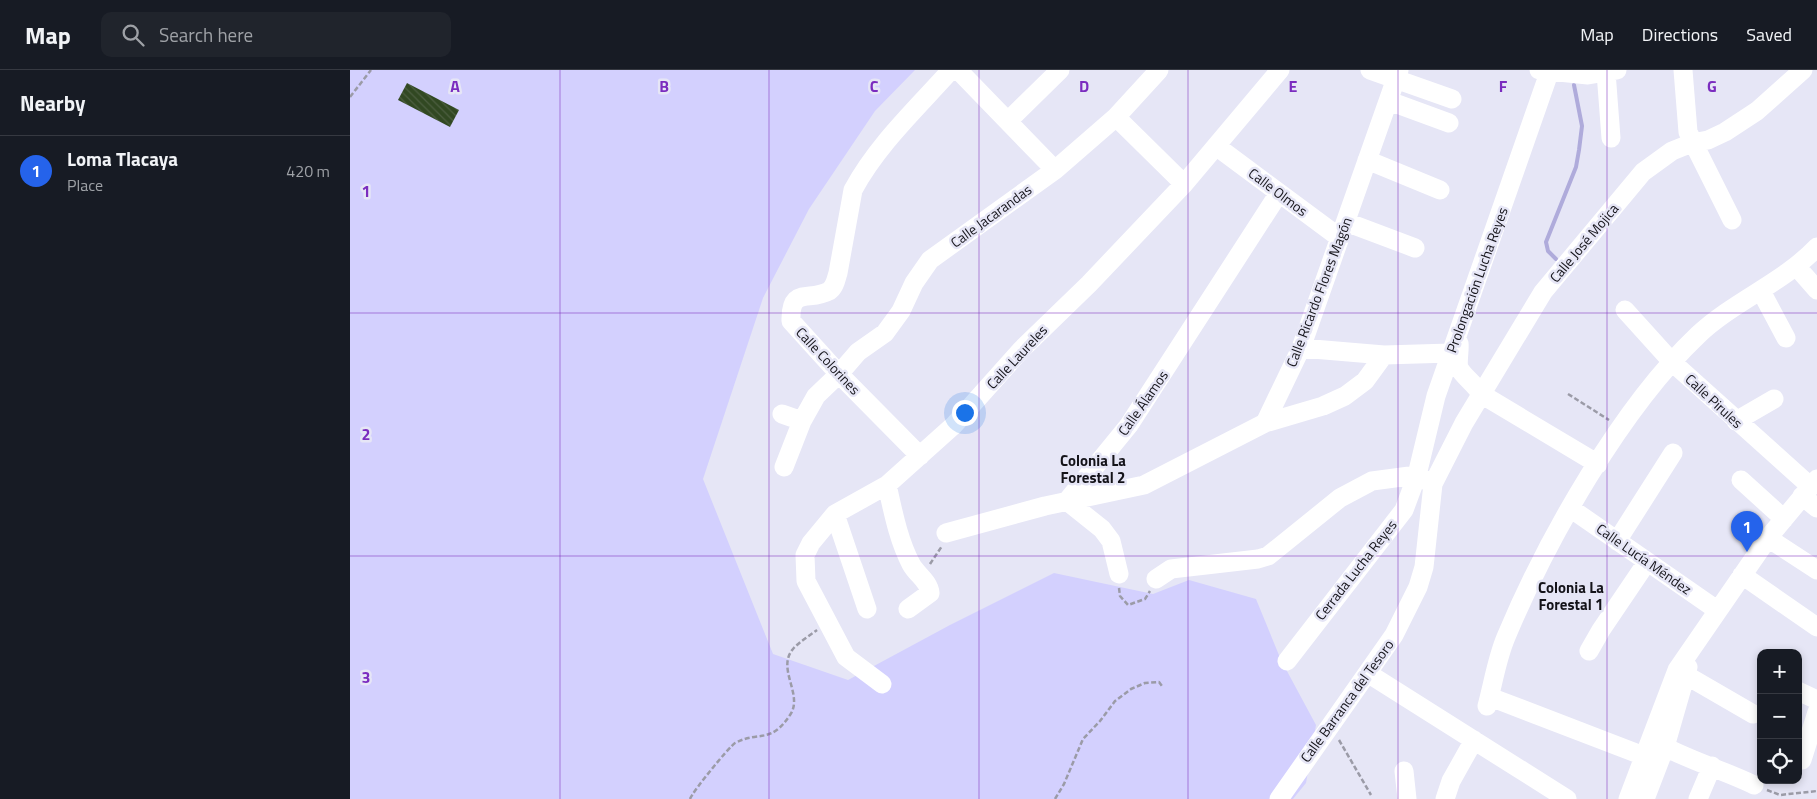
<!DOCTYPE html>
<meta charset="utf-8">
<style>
:root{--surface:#171b24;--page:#20242c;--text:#f1f3f6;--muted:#9ea1a6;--line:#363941;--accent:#2563eb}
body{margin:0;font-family:"Titillium Web",sans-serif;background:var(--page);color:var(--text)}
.controls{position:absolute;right:15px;bottom:15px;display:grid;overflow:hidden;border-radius:10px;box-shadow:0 2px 8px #0003}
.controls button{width:45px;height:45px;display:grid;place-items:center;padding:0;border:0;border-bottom:1px solid var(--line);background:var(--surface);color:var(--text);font:25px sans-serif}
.you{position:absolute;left:614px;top:342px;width:18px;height:18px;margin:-12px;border:4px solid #fff;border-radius:50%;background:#1a73e8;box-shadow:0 0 0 8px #1a73e833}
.badge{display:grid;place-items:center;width:32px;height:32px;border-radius:50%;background:var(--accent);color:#fff;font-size:16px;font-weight:700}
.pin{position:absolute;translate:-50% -41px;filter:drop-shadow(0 1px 2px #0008)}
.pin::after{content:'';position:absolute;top:26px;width:18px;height:15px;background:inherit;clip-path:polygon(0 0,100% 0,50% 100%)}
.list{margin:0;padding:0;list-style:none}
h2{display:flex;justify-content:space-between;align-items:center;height:65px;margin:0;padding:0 20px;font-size:21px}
h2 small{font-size:16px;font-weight:400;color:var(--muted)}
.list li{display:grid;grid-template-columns:32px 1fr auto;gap:15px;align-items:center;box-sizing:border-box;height:70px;padding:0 20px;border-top:1px solid var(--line)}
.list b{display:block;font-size:19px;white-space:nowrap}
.list p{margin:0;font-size:16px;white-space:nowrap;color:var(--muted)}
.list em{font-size:16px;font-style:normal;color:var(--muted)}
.icon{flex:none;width:28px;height:28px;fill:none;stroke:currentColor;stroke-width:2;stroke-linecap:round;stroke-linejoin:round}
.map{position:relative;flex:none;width:1467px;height:729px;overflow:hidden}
header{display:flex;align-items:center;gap:30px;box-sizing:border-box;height:70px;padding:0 25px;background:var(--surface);border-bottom:1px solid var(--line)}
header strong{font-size:24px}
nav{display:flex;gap:28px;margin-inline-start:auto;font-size:18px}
.search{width:350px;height:45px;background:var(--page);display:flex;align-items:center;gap:12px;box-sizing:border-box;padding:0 18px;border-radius:10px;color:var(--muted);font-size:19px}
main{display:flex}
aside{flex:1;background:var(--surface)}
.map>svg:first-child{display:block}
.grass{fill:#d3d0fe}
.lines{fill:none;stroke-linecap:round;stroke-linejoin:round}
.stream{stroke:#afabdb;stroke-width:4}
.building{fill:url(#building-back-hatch)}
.path{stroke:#9b9ba7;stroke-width:2.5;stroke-dasharray:5 2.5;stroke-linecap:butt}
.minor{stroke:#fff;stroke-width:19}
.grid{fill:none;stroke:#7b2cbf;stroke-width:1;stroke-opacity:0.55}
.labels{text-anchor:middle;stroke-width:5;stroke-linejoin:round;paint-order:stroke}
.street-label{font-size:14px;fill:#141319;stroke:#e6e6f6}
.neighbourhood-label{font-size:15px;font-weight:bold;fill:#141319;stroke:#e6e6f6}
.grid-label{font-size:16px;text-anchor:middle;font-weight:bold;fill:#7b2cbf;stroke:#e6e6f6;stroke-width:5;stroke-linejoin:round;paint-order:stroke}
</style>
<header>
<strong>Map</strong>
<div class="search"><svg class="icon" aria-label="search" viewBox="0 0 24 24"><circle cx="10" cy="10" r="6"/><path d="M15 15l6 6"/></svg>Search here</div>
<nav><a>Map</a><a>Directions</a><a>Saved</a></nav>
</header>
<main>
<aside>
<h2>Nearby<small></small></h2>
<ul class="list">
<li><span class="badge">1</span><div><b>Loma Tlacaya</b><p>Place</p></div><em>420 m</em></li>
</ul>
</aside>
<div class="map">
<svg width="1467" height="729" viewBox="0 0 1467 729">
<defs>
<pattern id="building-back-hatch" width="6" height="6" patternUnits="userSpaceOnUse" patternTransform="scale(1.25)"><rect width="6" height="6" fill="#314822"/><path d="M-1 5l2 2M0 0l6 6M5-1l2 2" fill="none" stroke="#4c5e40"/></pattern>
</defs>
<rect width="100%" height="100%" fill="#e6e6f6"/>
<path class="grass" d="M0,0h565l-40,41 -66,98 -46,89 -60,181 70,175 75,26 102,-55 104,-52 99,21 36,-14 67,19 25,61 35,65 -10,58 -13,16h-943z"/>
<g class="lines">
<path class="stream" d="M1206,189l-8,-8 -2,-9 30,-75 3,-17 3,-24 -8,-41"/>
</g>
<path class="building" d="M57,13l52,27 -9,17 -52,-27z"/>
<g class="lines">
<path class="path" d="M0,27l21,-27
M1218,324l41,26
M580,494l12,-18
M769,518l1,8 8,9 17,-6 5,-8
M989,670l32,55
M1417,720l13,5 37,-4
M340,729c3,-8 39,-52 45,-56 25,-13 35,2 55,-28 14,-20 -14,-46 3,-66 6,-7 16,-13 24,-19
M705,729l9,-15 19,-45 17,-18 15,-20 16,-12 14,-6 14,-1 3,4"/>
<path class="minor" d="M608,0l97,100
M1020,0l82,29
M1189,0l49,5 29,-5
M1333,0l5,62 44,88
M1256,2l5,66
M1039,31l60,22
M766,47l68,67
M659,50l51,-50
M866,76l124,92
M1017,90l73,30
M996,152l69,26
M1446,196l21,24
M1411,221l25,47
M1275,240l47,52 138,124
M1109,273c1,7 -2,19 0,25 4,8 16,16 22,26l117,70
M951,278l83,7 67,-2
M432,344l20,7
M1386,351l38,-22
M915,353l36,-75 98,-278
M570,386l-81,-82 -48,-53c-1,-35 18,-19 38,-30 6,-4 7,-12 9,-18l15,-83c24,-45 64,-82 98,-120
M434,397l18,-46 14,-25 23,-22 19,-22 27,-19 16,-22 13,-28 16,-23 125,-90 61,-53 43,-47
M1391,410l43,39
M1077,411l-10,-6 19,-79 114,-326
M537,415c6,26 11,54 24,79 5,10 18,17 19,29l-22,16
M1452,426l15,12
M717,431l62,-76 150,-232
M717,431l35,28 9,12 8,33
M1220,438l147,102
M485,444l32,95
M596,463l99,-27 99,-21 121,-62 58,-17 22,-10 20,-15 19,-26
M1418,468l49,32
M1267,471l56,-88
M1392,505l75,52
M806,509l15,-10 87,-10 10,-3 72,-58 32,-17 45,-6 -13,35 -117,151
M1239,581l12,-21 46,-68
M1327,600l76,44
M1019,604l198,125
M532,614l-36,-27 -40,-76 -1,-26 6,-12 24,-29 52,-29 67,-60 67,-75 68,-66 95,-100 96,-114
M1448,621l19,9
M1140,627l154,59
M1137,636c6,-22 10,-48 19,-69 41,-98 115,-229 192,-302 36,-34 85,-52 119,-88
M1315,677c29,15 60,24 89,38
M1452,690l15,-48
M1054,701l3,28
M929,729l115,-164 24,-48 6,-20 9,-83 31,-61 79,-131 100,-120 29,-21 20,-8 16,-3 17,-8 32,-21 46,-41
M1095,729l6,-18 23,-41
M1278,729l49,-129 91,-132 49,-59
M1295,729l20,-52 23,-80
M1348,729l14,-33"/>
</g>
<path class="grid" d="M210,0v729M419,0v729M629,0v729M838,0v729M1048,0v729M1257,0v729M0,243h1467M0,486h1467"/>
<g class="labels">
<g class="street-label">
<text transform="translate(928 122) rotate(37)" y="5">Calle Olmos</text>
<text transform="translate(641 146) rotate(-36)" y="5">Calle Jacarandas</text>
<text transform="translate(1234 173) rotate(-50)" y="5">Calle José Mojica</text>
<text transform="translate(1127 210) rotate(-70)" y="5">Prolongación Lucha Reyes</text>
<text transform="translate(969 222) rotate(-69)" y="5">Calle Ricardo Flores Magón</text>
<text transform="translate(667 287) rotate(-47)" y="5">Calle Laureles</text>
<text transform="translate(478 291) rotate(47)" y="5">Calle Colorines</text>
<text transform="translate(1364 331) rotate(43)" y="5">Calle Pirules</text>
<text transform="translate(793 333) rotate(-55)" y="5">Calle Álamos</text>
<text transform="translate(1294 489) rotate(35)" y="5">Calle Lucía Méndez</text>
<text transform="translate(1006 500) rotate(-52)" y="5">Cerrada Lucha Reyes</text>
<text transform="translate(997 631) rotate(-54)" y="5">Calle Barranca del Tesoro</text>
</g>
<g class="neighbourhood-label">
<text x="743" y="396">Colonia La<tspan x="743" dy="17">Forestal 2</tspan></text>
<text x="1221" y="523">Colonia La<tspan x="1221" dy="17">Forestal 1</tspan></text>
</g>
</g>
<g class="grid-label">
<text x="105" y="22">A</text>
<text x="314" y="22">B</text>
<text x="524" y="22">C</text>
<text x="734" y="22">D</text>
<text x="943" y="22">E</text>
<text x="1153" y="22">F</text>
<text x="1362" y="22">G</text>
<text x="16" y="127">1</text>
<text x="16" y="370">2</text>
<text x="16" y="613">3</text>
</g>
</svg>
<div class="controls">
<button>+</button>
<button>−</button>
<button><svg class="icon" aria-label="locate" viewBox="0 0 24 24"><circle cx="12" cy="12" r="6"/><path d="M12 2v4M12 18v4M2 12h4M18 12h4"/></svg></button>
</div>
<div class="you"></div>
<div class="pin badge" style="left:1397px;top:482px">1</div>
</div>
</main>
